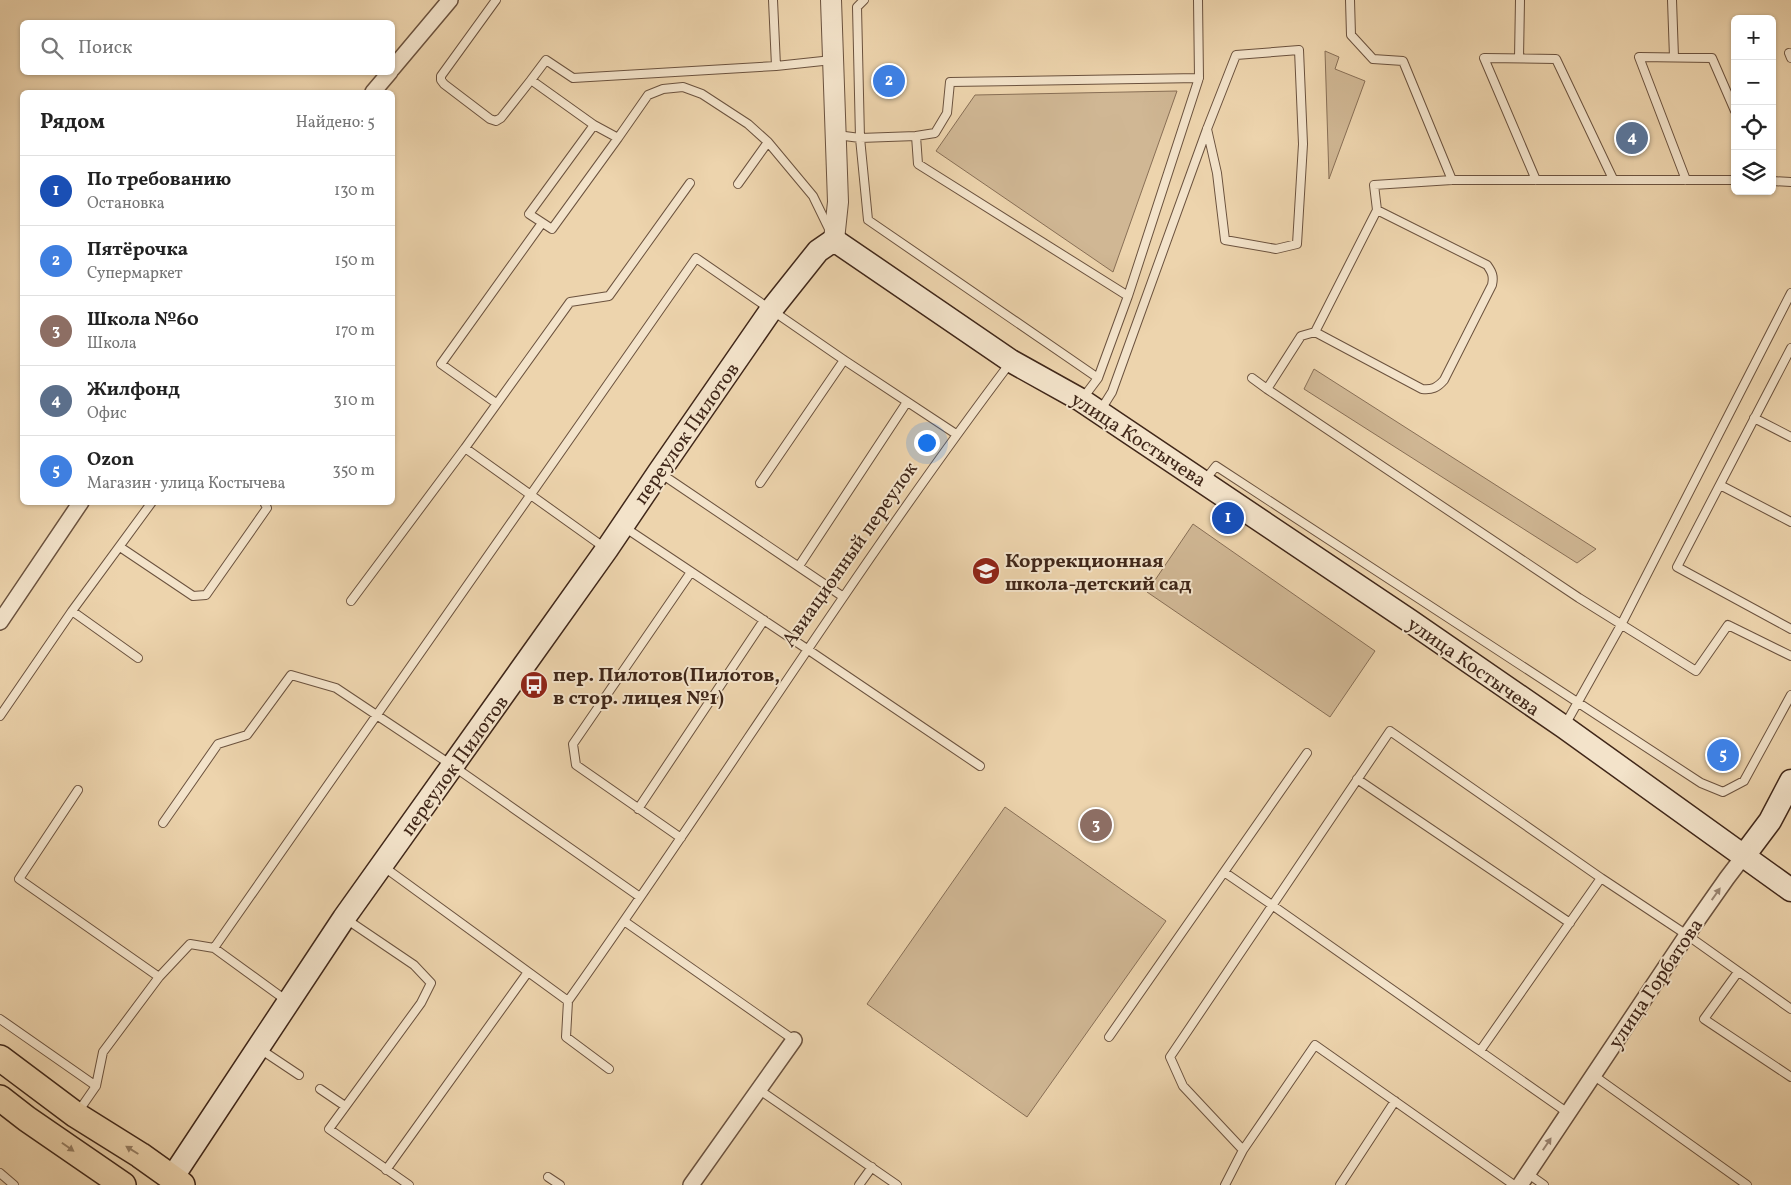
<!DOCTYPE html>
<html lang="ru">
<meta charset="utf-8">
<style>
:root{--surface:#fff;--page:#f6f6f6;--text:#222;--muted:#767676;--line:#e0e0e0;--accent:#2563eb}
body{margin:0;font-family:Vollkorn,serif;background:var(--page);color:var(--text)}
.controls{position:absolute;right:15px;top:15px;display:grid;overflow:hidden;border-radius:8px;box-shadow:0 1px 4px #0004}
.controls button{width:45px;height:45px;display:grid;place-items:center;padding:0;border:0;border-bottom:1px solid var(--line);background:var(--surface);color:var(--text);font:25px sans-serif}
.you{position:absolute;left:926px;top:442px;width:18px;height:18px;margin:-12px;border:4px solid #fff;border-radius:50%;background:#1a73e8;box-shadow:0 0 0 8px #1a73e833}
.badge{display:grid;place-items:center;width:32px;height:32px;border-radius:50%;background:var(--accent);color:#fff;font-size:16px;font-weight:700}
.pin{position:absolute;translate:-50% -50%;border:2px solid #fff;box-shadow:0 1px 5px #0006}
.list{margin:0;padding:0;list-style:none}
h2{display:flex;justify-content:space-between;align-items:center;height:65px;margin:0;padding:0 20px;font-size:21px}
h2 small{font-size:16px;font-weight:400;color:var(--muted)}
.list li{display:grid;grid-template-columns:32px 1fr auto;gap:15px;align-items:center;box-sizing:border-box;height:70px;padding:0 20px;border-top:1px solid var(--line)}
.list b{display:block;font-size:19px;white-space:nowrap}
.list p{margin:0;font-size:16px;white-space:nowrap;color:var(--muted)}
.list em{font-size:16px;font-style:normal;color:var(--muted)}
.icon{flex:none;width:28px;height:28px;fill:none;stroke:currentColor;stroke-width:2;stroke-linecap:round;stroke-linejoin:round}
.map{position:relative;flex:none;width:1791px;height:1185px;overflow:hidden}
.search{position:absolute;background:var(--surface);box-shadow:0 1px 4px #0004;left:20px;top:20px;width:375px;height:55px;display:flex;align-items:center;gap:12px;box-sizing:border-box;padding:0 18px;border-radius:8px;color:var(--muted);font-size:19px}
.panel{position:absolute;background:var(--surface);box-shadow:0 1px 4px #0004;left:20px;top:90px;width:375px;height:415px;border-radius:8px}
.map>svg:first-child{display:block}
.green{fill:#d0b794;stroke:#886f56}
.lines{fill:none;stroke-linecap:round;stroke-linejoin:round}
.service-casing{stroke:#6b523e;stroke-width:10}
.minor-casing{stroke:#6b523e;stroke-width:18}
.tertiary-casing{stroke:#6b523e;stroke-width:22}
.secondary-casing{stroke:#402719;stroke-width:25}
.primary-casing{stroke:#402719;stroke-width:28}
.service{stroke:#f3e3ca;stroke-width:8}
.minor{stroke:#f3e3ca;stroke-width:15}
.tertiary{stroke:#f3e3ca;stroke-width:20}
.secondary{stroke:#f3e3ca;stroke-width:22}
.primary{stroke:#edd4ad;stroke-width:25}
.oneway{fill:#9a8572}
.oneway2{fill:#967e63}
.labels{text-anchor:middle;stroke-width:4;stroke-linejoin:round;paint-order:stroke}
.street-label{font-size:20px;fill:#402719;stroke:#f3e3ca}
.poi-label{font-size:20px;font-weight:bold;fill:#402719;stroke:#f3e3ca;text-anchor:start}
</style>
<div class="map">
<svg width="1791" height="1185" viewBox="0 0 1791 1185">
<rect width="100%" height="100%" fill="#edd4ad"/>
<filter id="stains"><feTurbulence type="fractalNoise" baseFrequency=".004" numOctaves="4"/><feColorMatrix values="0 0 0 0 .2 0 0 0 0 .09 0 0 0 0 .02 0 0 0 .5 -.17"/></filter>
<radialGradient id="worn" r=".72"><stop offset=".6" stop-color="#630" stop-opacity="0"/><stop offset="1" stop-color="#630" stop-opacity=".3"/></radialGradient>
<path class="green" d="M1325,51l14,6 -4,12 30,12 -36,98z
M1177,91l-64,181 -177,-121 39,-56z
M1314,369l282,180 -19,14 -273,-174z
M1193,524l182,127 -45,66 -183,-125z
M1005,807l161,114 -139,196 -160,-113z"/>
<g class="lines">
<defs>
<path id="service" d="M496,0l-55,76v4l3,4 46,35 6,2 5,-3 30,-38 63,45 24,13 -66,91 -23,-15 65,-89
M773,0l3,66
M864,0l-7,7 3,131 8,82 230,158
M1350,0l1,35 22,24 30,2 49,119
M1672,0l2,57
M1789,53l2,5
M1519,58l1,-58
M531,80l15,-20 27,18 203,-12 56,-6
M837,135l23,3 56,-2 2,28 210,132 -30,82 -15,20
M916,136l19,-3 12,-20 3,-31 249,-4 -1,-78
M618,138l30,-43 15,-6 20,-2 19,7 46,30 20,18 45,54 17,35
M1536,180l-52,-122 72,1 57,120
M1686,180l-47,-123 73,1 23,53
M1735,180h-283l-78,5 3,25 -62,122 -14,4 -34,53 312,209 117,73 32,-46 63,31
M1772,181l19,1
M738,184l30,-42
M1128,296l71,-218
M1315,332l107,57c10,1 15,-1 22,-9l48,-95c2,-9 0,-13 -5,-20l-110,-55
M1791,348l-114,219 114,62
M1252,378l15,11
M496,403l-55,-39 101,-141
M1100,411l12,-19 95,-263 29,-74 63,-5 4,94 -6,100 -21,5 -51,-9 -8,-67 -10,-44
M1754,418l37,19
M465,448l105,-146 39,-6 81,-113
M660,473l182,123
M1205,480l11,-14 485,317 22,9 21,-11 47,-86
M760,483l84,-123
M1720,485l71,37
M624,527l183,122 173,117
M120,547l73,49 13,-1 61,-87 -3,-6
M799,566l108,-164
M351,601l114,-153 140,100
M72,611l66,47
M0,716l72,-105 80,-109
M1565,725l56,-100 170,-332
M1357,779l213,144
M78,790l-59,89 140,98 31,-33 24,4 73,53
M638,809l126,-189
M163,823l55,-79 29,-9 44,-60 45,13 117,78 187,131
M681,838l-105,-73 -3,-21 118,-172
M384,867l184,134c150,-211 286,-431 442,-638
M1224,872l48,33 296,208
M346,919l68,46 17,18 -10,20 -92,126 80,56
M624,921l170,119
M214,948l482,-690 148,102 112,74
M1738,972l-34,47 87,58
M568,1001l-2,36 43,32
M0,1019l96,67 -18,26
M1109,1037l198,-284
M260,1049l39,26
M1480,1051l121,-173
M1593,1075l154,110
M96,1086l7,-34 56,-75
M320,1089l25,17
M758,1089l139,96
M1243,1150l72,-105 199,140
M386,1170l142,-198
M0,1173l14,12
M1527,1173l17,12
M548,1177l12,8
M859,1185l13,-18
M1225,1185l18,-35 -60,-64 -13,-29 220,-326 211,147 86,57 104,74
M1340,1185l55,-84"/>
<path id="minor" d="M392,69l58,-69
M373,92l17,-20
M0,622l81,-120
M691,1185l103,-145
M1520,1185l167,-250 40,-57 16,-21"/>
<path id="tertiary" d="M831,0l7,202 -4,38"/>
<path id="secondary" d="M1743,857l27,-36 21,-40
M172,1178l172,-260 263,-369 52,-77 112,-162 47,-59 16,-11 177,121 70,39 329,221 154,106 227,163"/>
<path id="primary" d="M0,1058l76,57 64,40 42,30
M0,1098l27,21 96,66"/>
</defs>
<use href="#service" class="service-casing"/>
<use href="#minor" class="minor-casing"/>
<use href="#tertiary" class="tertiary-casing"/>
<use href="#secondary" class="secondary-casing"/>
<use href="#primary" class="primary-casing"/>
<use href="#service" class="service"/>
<use href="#minor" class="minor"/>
<use href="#tertiary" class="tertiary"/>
<use href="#secondary" class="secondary"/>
<use href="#primary" class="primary"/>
</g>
<defs><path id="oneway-solid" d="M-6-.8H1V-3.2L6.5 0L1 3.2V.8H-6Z" transform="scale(1.25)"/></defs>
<g class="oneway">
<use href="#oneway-solid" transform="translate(1716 894) rotate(-55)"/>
<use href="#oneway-solid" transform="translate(1547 1144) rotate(-56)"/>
</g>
<g class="oneway2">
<use href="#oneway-solid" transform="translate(68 1147) rotate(35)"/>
<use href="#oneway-solid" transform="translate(132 1150) rotate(-148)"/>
</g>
<defs>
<symbol id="school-disc" viewBox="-11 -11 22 22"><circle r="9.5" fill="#8f2418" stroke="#f3e3ca"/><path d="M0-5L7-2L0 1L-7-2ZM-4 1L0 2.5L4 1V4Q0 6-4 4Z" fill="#fff"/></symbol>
<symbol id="bus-disc" viewBox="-11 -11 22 22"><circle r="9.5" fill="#8f2418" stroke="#f3e3ca"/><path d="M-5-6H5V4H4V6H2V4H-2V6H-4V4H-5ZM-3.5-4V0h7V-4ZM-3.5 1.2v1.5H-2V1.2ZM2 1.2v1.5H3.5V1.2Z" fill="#fff"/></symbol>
</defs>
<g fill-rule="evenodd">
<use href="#school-disc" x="970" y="555" width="32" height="32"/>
<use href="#bus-disc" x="518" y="669" width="32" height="32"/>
</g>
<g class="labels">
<g class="street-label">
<text transform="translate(686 433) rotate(-55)" y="7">переулок Пилотов</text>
<text transform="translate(1139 439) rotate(33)" y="7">улица Костычева</text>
<text transform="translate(849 554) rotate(-55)" y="7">Авиационный переулок</text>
<text transform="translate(1474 666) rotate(35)" y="7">улица Костычева</text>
<text transform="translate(454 765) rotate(-54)" y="7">переулок Пилотов</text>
<text transform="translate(1655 983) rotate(-56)" y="7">улица Горбатова</text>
</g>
<g class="poi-label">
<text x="1005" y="567">Коррекционная<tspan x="1005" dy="23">школа-детский сад</tspan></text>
<text x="553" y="681">пер. Пилотов(Пилотов,<tspan x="553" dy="23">в стор. лицея №1)</tspan></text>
</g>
</g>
<rect width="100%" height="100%" filter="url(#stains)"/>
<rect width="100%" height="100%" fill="url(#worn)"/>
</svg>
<div class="controls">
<button>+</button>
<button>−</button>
<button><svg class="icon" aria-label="locate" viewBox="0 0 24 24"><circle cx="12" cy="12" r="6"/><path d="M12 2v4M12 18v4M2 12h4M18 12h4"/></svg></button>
<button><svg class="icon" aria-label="layers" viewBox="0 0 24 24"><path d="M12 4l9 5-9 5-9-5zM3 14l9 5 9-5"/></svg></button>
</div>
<div class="you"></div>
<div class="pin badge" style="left:1228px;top:518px;background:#1a4fb4">1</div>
<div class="pin badge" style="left:889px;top:81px;background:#3f7fe0">2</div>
<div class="pin badge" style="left:1096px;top:825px;background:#8d6e63">3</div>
<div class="pin badge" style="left:1632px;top:138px;background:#5c6f8a">4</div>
<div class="pin badge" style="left:1723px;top:755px;background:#3f7fe0">5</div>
<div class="search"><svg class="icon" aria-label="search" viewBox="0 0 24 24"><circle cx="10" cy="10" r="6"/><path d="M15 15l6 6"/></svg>Поиск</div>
<section class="panel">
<h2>Рядом<small>Найдено: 5</small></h2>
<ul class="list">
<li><span class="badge" style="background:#1a4fb4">1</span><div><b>По требованию</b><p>Остановка</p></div><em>130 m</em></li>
<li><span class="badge" style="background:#3f7fe0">2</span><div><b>Пятёрочка</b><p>Супермаркет</p></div><em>150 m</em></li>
<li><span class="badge" style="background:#8d6e63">3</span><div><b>Школа №60</b><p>Школа</p></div><em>170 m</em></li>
<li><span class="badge" style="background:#5c6f8a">4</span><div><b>Жилфонд</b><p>Офис</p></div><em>310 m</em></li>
<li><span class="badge" style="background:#3f7fe0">5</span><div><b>Ozon</b><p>Магазин · улица Костычева</p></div><em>350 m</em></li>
</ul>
</section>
</div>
